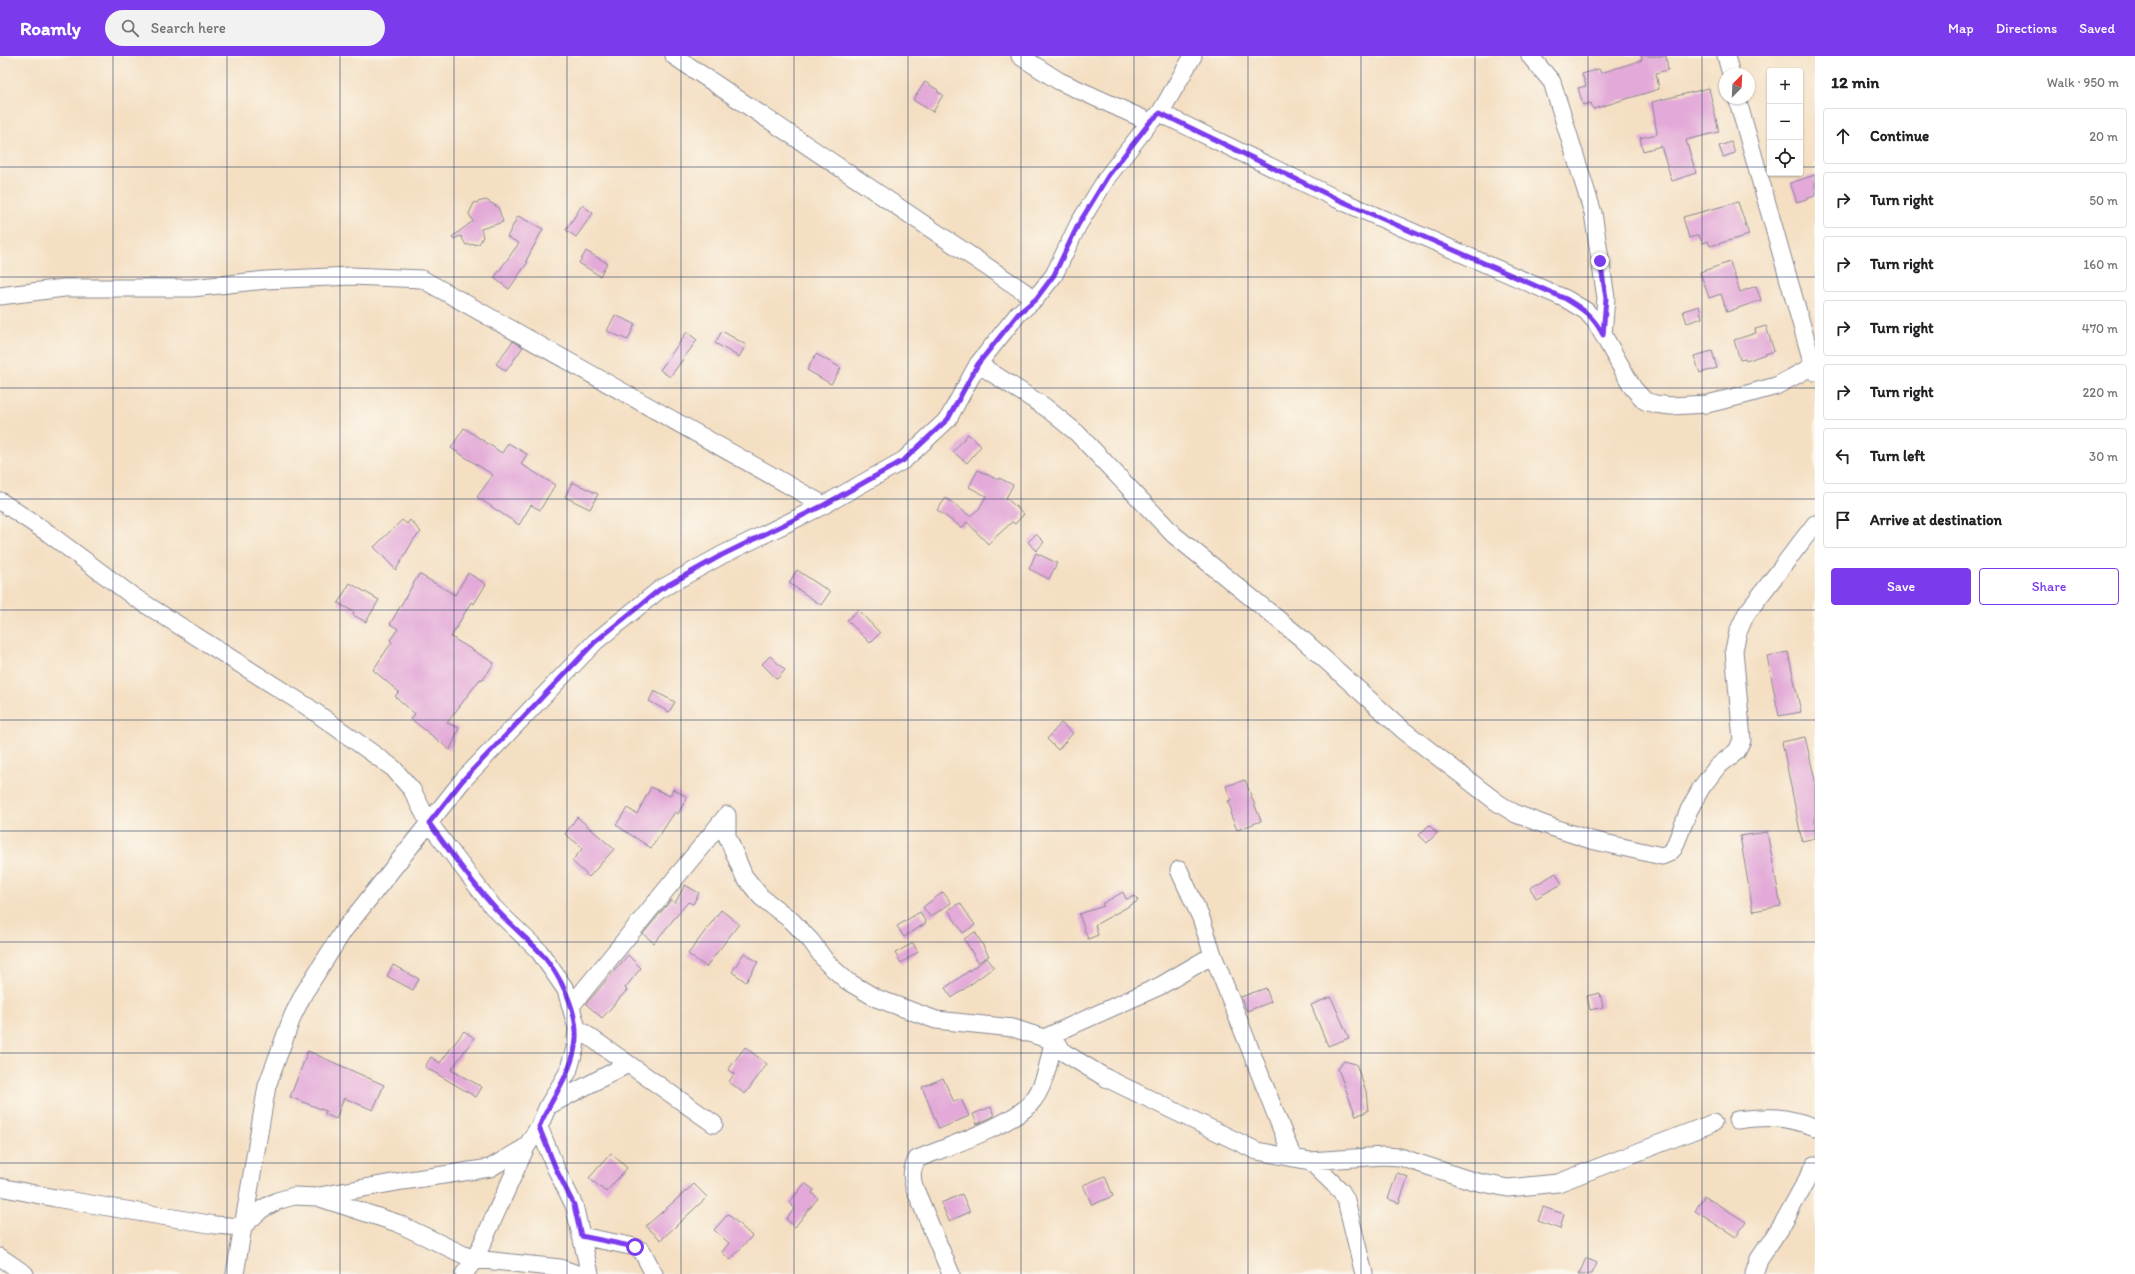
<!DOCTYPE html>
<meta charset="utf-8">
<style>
:root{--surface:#fff;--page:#f2f2f2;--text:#202124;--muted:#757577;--line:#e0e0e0;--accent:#7c3aed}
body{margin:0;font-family:Itim,sans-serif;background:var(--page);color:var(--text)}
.controls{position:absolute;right:12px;top:12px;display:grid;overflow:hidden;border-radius:4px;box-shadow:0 1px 3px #0004}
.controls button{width:36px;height:36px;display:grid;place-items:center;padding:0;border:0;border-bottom:1px solid var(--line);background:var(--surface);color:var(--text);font:20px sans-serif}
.compass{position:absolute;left:1719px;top:12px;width:36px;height:36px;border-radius:50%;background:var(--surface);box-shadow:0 1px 3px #0004;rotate:24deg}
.stop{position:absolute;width:12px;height:12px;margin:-9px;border:3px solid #7c3aed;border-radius:50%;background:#fff}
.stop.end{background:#7c3aed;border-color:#fff;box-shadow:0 1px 4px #0008}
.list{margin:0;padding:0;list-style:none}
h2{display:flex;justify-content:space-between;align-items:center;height:52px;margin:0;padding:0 16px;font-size:17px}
h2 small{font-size:13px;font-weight:400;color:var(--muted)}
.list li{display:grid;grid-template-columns:26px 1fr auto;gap:12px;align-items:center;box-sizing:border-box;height:56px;margin:0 8px 8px;padding:0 8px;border:1px solid var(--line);border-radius:4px}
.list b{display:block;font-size:15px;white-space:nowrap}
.list em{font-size:13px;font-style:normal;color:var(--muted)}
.actions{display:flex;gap:8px;padding:12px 16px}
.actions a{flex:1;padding:9px 0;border:1px solid var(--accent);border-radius:4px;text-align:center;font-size:14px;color:var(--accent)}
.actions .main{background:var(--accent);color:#fff}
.icon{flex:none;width:22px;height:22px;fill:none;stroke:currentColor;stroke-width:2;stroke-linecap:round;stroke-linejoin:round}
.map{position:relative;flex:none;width:1815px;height:1218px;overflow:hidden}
header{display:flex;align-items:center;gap:24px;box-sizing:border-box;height:56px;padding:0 20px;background:var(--accent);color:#fff}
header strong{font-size:19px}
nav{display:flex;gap:22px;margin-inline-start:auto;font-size:14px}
.search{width:280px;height:36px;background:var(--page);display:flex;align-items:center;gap:10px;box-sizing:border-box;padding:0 14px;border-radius:22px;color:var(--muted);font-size:15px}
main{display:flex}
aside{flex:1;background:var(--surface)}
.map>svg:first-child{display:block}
.building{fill:#e3a9d8}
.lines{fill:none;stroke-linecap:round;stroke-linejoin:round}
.minor-casing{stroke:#888790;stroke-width:19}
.minor{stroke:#fff;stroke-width:17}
.route{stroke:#7c3aed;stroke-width:5}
.grid{fill:none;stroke:#1b2f5e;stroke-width:1;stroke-opacity:0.55}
</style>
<header>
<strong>Roamly</strong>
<div class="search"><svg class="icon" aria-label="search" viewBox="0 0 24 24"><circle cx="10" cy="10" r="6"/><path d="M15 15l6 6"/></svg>Search here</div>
<nav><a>Map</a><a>Directions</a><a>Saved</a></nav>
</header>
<main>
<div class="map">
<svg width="1815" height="1218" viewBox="0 0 1815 1218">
<rect width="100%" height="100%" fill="#fbf7ec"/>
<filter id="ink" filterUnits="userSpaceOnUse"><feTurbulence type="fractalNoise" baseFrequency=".025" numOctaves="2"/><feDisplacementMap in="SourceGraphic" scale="8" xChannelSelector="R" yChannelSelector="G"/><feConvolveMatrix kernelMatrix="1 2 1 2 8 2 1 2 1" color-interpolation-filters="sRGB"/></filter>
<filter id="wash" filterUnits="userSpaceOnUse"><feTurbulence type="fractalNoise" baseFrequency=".012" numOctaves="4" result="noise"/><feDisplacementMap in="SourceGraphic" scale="16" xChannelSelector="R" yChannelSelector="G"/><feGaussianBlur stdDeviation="0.9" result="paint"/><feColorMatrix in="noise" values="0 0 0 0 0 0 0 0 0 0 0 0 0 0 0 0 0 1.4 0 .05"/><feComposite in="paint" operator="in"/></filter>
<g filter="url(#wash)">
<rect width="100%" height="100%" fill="#f4dfc3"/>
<g id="blocks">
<path class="building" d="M1641,0h25l2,14 -12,3 3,16 -66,20 -2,-6 -8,2 -5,-17 8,-2 -4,-12 17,-5 2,4 41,-13z
M925,26l13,8 -1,2 6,3 -10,17 -20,-12z
M1709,32l10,44 -33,8 10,33 -24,8 -11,-35 -18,5 -3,-13 17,-4 -5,-32z
M1731,86l4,11 -12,4 -4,-11z
M1815,119v21l-18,6 -7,-19z
M486,144l12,7 5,15 -22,7 2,8 -4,7 -13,1 -5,-9 -8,3 -1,-2 21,-16 -4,-7 5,-11z
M1738,146l11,33 -39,11 -2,-5 -6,2 -3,-8 -10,3 -6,-21z
M582,149l11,8 -17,24 -10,-7z
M518,160l25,13 -17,32 2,1 -19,27 -15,-11 25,-35 -12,-6z
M586,195l21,12 -7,13 -21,-13z
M1730,206l10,30 16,-6 5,14 -34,12 -6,-18 -12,4 -9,-26z
M1699,250l3,12 -15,5 -4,-12z
M615,259l20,9 -7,16 -21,-9z
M1766,270l8,25 -28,10 -1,-2 -5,1 -6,-20 22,-7 -1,-4z
M722,275l24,14 -7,12 -24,-14z
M687,276l10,8 -27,37 -10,-7z
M513,285l10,6 -17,24 -10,-7z
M1712,295l5,17 -17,5 -6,-17z
M816,298l25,14 -10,16 -24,-14z
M464,372l38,25 6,-10 19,11 -6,10 34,21 -15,25 -9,-5 -12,20 -42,-28 16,-22 -42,-27z
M968,378l13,12 -14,17 -14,-11z
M978,414l20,10 1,-2 14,7 -7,13 18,16 -9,10 -3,-2 -24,22 -21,-22 -5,6 -25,-18 9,-12 24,18 9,-7 7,-13 -17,-9z
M572,426l26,12 -8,15 -25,-12z
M402,464l5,4 3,-4 11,12 -7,7 -18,31 -22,-23z
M1036,478l8,8 -8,9 -8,-9z
M1036,497l21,10 -8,16 -20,-10z
M797,514l33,22 -9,13 -32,-22z
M468,517l18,11 -12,20 -3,-2 -20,35 43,26 -11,17 -3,-1 -33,44 12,5 -9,22 -39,-31 4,-5 -20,-18 4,-4 -26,-22 19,-28 -2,-2 8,-11 -8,-5 29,-50 36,21z
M350,527l29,17 -13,22 -13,-7 1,-3 -16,-9z
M858,554l22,23 -10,10 -23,-23z
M1788,596l13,60 -22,4 -12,-60z
M770,600l15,14 -8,9 -15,-15z
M654,635l21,11 -6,10 -20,-11z
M1061,667l12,10 -15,17 -11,-11z
M1805,681l10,43v58l-13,3 -20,-99z
M1245,724l16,41 -24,9 -7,-17 2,-1 -4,-11 3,-1 -5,-14z
M651,731l19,9 3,-7 14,8 -9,17 -3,-2 -24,36 -35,-23 11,-17 10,6z
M577,761l37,32 -25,28 -17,-16 11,-13 -18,-14z
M1429,769l8,8 -10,10 -8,-8z
M1767,776l14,74 -28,5 -13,-75z
M1556,817l6,11 -26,14 -6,-10z
M685,829l14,8 -6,11 -5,-2 -34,41 -11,-9 28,-34 4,3z
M943,836l8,11 -21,14 -7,-10z
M1123,836l3,7 9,-3 3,5 -43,24 3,10 -10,4 -9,-25 25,-8 -2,-2z
M960,847l15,22 -12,8 -15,-23z
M721,854l18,14 -33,43 -18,-13z
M920,856l6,11 -22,14 -7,-11z
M975,876l14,24 -11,6 -14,-23z
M913,887l5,9 -17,11 -6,-10z
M744,897l14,9 -12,20 -14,-10z
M628,899l13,13 -16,20 2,2 -25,28 -16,-14z
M987,902l7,9 -42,31 -7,-10z
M393,909l26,14 -6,11 -26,-14z
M1266,932l5,14 -24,9 -6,-14z
M1600,937l3,14 -13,3 -3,-14z
M1331,941l18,41 -21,8 -17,-41z
M464,975l10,7 -23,32 31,17 -6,10 -51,-30 6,-10 9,6z
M745,991l22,17 -22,30 -16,-12 5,-8 -6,-4z
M308,995l76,34 -11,25 -29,-12 -8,21 -11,-5 1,-3 -36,-14z
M1344,1005l12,3 10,27 2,20 -12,5 -18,-47z
M943,1022l11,24 7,-3 8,17 -30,13 -17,-42z
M991,1051l3,9 -17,8 -4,-10z
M611,1097l16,15 -21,24 -17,-14z
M1397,1117l11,4 -9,26 -11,-4z
M1105,1120l8,20 -21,9 -9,-20z
M805,1127l9,7 -2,3 6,5 -23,29 -9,-8 9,-11 -6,-5z
M694,1128l13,13 -46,43 -15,-14z
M962,1138l8,18 -21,9 -8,-18z
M1704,1140l42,26 -10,15 -41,-26z
M1543,1151l21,7 -4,15 -22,-8z
M728,1158l24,22 -22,24 -8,-8 7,-9 -15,-13z
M1586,1202l11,5 -5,11h-13z"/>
</g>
</g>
<g filter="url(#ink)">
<use href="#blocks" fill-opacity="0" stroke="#888790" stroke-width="1"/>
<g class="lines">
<defs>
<path id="minor" d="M674,0l361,243
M1020,0l39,25 91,41
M1530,0l22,26 41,131 13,85 -3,37
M1726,0l5,18
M1737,42l78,274
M1160,57l177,86 229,100 20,12 10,11 37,66 12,13 10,3 16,2 36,-2 37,-9 32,-9 39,-21
M0,240l64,-8h128l74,-8 85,-4 71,3 402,226
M978,308l67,43 32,26 97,102 127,103 102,92 95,73 18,11 38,14 37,12 71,16 7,-3 5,-5 15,-38 12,-22 16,-21 20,-16 5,-11 -8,-90 4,-18 8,-18 69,-90
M0,445l48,32 86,64 174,110 85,61 19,22 17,33 64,84 46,44 27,39 11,38 -2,20 -7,24 -20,34 -9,21 -13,20 -51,112 -11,15
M727,759v21l17,40 17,21 31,24 19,20 16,22 20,18 29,17 60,22 77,8 31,10 116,-52 53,-31
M1179,814l22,48 12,37 80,203
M571,950l156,-191
M577,972l137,96
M1053,979l10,17 43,26 151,73 53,10 73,-5 17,1 73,24 35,7 50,-5 155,-60
M548,1050l80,-42
M1737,1064c34,-4 46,-4 78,7
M539,1071l17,42 18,36 16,69
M1310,1105l31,30 5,9 18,74
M0,1131l55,11 160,27 27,2 20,-18 15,-8 17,-5 23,1 80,26 67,32 11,4 85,9 17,6
M319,1140l84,-15 87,-13 36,-21
M581,1180l54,11 7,4 12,23
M0,1201l25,17
M235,1218l32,-188 26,-71 11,-22 40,-63 119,-150 132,-138 64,-52 63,-35 102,-50 80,-45 44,-41 30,-55 40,-50 17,-15 19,-24 24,-50 30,-49 42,-54 10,-9 33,-57
M951,1218l-36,-85c-4,-12 -4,-18 2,-30 29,-12 93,-33 113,-55 16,-17 19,-45 24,-66
M1754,1218l5,-15 24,-36 32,-58"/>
</defs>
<use href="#minor" class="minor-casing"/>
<use href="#minor" class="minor"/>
</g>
</g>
<g class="lines" filter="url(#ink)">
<path class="route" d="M635,1191l-54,-11 -7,-31 -18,-36 -17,-42c11,-26 31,-51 36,-80 6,-33 -15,-74 -38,-98 -14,-14 -30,-27 -43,-42 -24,-26 -44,-56 -65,-84l34,-43 132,-138 64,-52 63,-35 102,-50 80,-45 44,-41 30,-55 40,-50 18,-15 18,-24 24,-50 30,-49 42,-54 10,-9 177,86 229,100c17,10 28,18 37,36l3,-37 -6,-37"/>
</g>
<path class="grid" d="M113,0v1218M227,0v1218M340,0v1218M454,0v1218M567,0v1218M681,0v1218M794,0v1218M908,0v1218M1021,0v1218M1134,0v1218M1248,0v1218M1361,0v1218M1475,0v1218M1588,0v1218M1702,0v1218M0,111h1770M1800,111h15M0,221h1815M0,332h1815M0,443h1815M0,554h1815M0,664h1815M0,775h1815M0,886h1815M0,997h1815M0,1107h1815"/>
</svg>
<div class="controls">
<button>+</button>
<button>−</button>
<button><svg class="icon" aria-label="locate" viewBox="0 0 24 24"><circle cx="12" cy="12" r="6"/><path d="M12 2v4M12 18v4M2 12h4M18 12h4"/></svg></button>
</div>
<svg class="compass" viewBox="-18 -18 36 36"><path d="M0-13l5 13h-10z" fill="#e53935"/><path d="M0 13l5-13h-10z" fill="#757577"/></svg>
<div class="stop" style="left:635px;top:1191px"></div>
<div class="stop end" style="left:1600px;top:205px"></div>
</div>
<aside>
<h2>12 min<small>Walk · 950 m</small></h2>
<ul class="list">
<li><svg class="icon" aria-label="ahead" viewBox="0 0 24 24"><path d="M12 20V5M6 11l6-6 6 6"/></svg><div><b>Continue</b></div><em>20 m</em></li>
<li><svg class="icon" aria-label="right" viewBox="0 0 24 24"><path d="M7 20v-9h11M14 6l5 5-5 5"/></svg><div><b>Turn right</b></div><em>50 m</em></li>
<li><svg class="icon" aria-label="right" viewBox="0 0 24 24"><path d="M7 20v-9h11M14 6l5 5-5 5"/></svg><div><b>Turn right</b></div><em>160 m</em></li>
<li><svg class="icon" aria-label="right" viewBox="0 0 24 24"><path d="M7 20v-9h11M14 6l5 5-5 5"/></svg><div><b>Turn right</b></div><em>470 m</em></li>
<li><svg class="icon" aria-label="right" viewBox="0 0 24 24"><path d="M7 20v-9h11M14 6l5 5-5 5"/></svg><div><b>Turn right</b></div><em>220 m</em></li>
<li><svg class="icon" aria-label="left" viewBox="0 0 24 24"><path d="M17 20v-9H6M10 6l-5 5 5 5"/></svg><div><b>Turn left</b></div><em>30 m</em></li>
<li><svg class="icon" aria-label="arrive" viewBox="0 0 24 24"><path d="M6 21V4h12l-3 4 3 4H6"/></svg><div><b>Arrive at destination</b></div></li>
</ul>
<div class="actions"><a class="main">Save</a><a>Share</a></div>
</aside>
</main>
